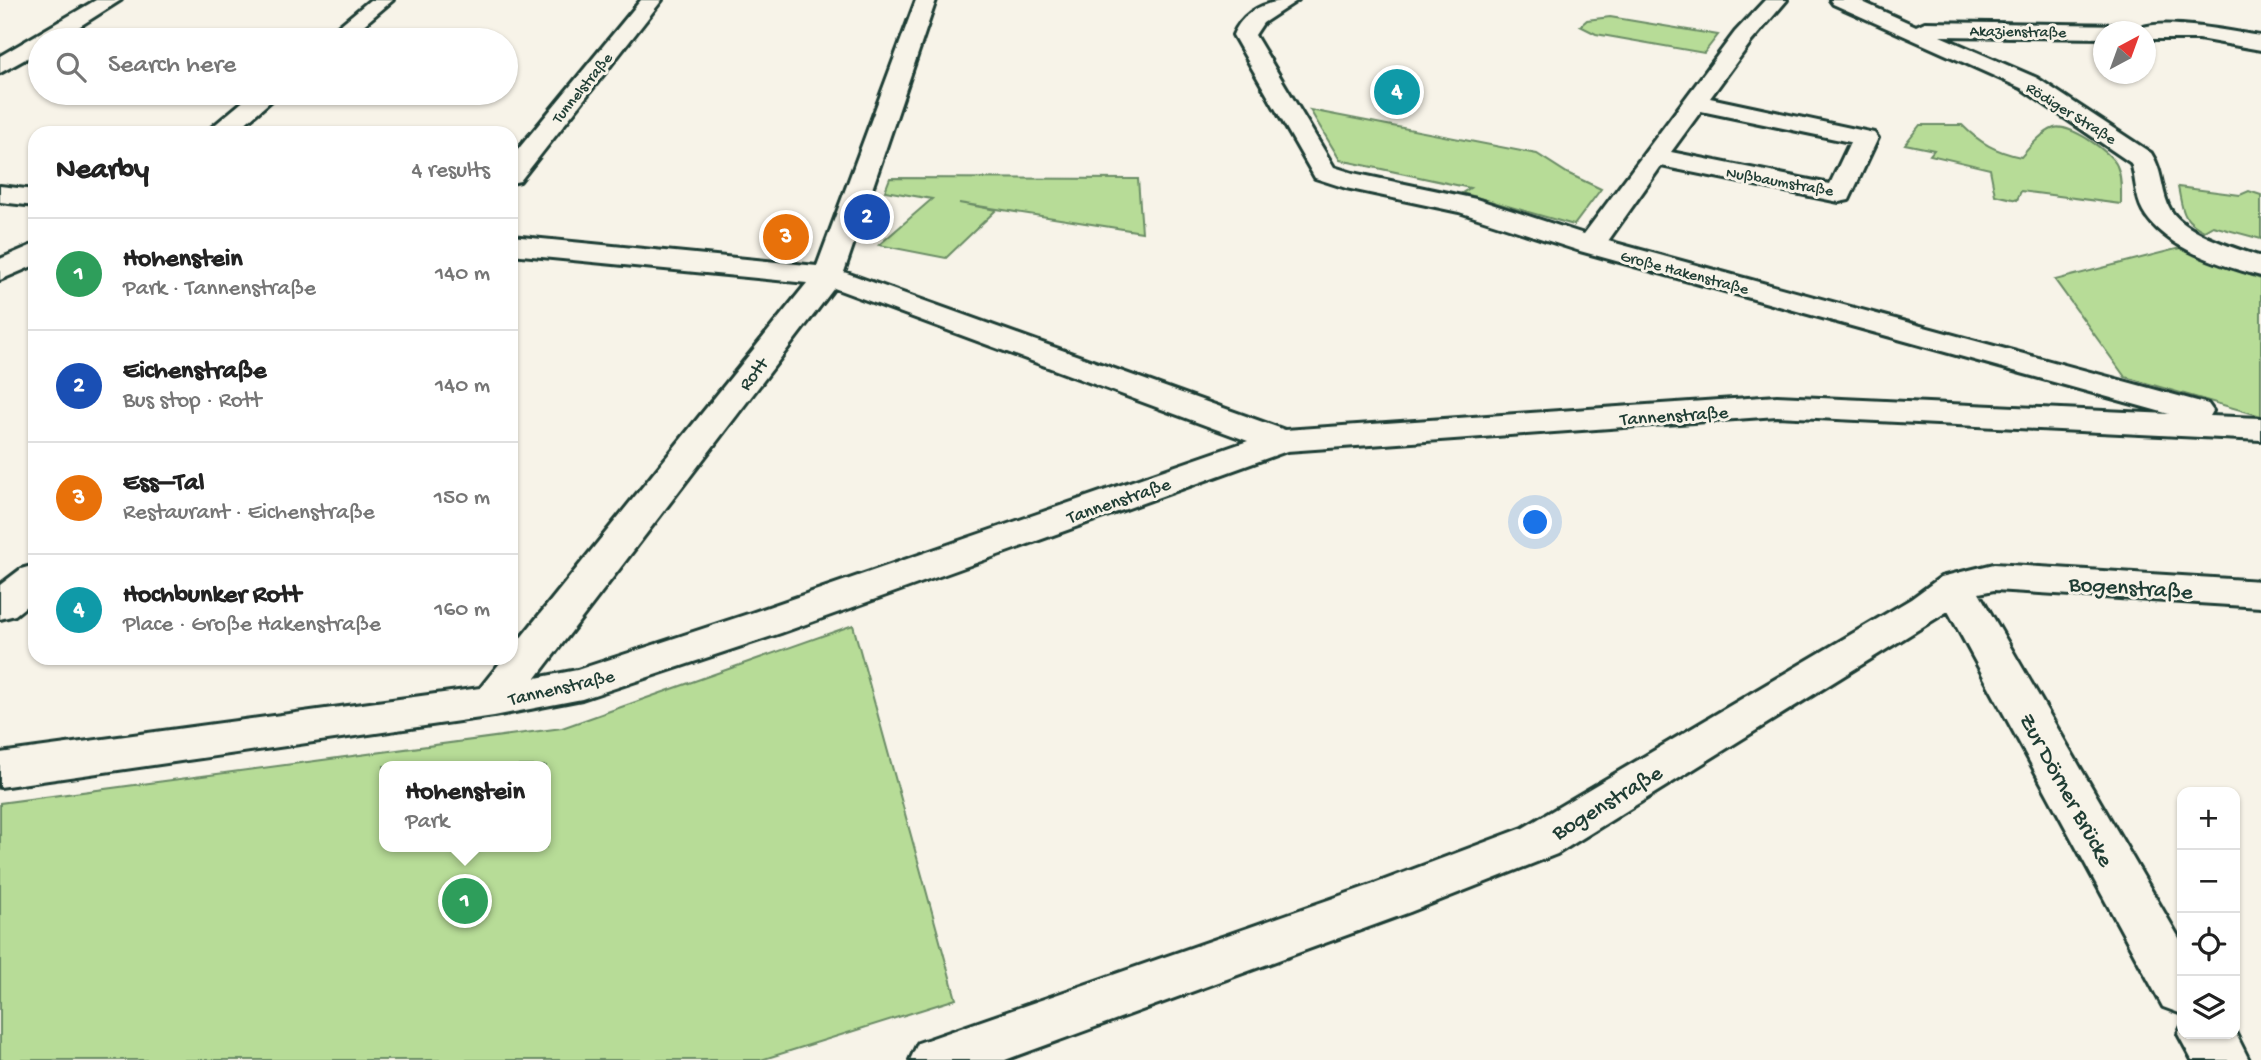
<!DOCTYPE html>
<meta charset="utf-8">
<style>
:root{--surface:#fff;--page:#f2f2f2;--text:#222;--muted:#767676;--line:#e0e0e0;--accent:#db2777}
body{margin:0;font-family:"Gochi Hand",sans-serif;background:var(--page);color:var(--text)}
.controls{position:absolute;right:21px;bottom:21px;display:grid;overflow:hidden;border-radius:14px;box-shadow:0 2px 5px #0004}
.controls button{width:63px;height:63px;display:grid;place-items:center;padding:0;border:0;border-bottom:2px solid var(--line);background:var(--surface);color:var(--text);font:35px sans-serif}
.compass{position:absolute;left:2093px;top:21px;width:63px;height:63px;border-radius:50%;background:var(--surface);box-shadow:0 2px 5px #0004;rotate:41deg}
.you{position:absolute;left:1536px;top:523px;width:24px;height:24px;margin:-18px;border:5px solid #fff;border-radius:50%;background:#1a73e8;box-shadow:0 0 0 10px #1a73e833}
.badge{display:grid;place-items:center;width:46px;height:46px;border-radius:50%;background:var(--accent);color:#fff;font-size:23px;font-weight:700}
.pin{position:absolute;translate:-50% -50%;border:4px solid #fff;box-shadow:0 2px 7px #0006}
.popup{position:absolute;left:379px;top:761px;width:172px;height:91px;box-sizing:border-box;display:grid;place-content:center;border-radius:14px;background:var(--surface);filter:drop-shadow(0 2px 5px #0005);font-size:23px;white-space:nowrap;color:var(--muted)}
.popup b{font-size:26px;color:var(--text)}
.popup::after{content:'';position:absolute;left:50%;top:100%;margin-left:-14px;border:14px solid transparent;border-top-color:var(--surface)}
.list{margin:0;padding:0;list-style:none}
h2{display:flex;justify-content:space-between;align-items:center;height:91px;margin:0;padding:0 28px;font-size:30px}
h2 small{font-size:23px;font-weight:400;color:var(--muted)}
.list li{display:grid;grid-template-columns:46px 1fr auto;gap:21px;align-items:center;box-sizing:border-box;height:112px;padding:0 28px;border-top:2px solid var(--line)}
.list b{display:block;font-size:26px;white-space:nowrap}
.list p{margin:0;font-size:23px;white-space:nowrap;color:var(--muted)}
.list em{font-size:23px;font-style:normal;color:var(--muted)}
.icon{flex:none;width:38px;height:38px;fill:none;stroke:currentColor;stroke-width:2;stroke-linecap:round;stroke-linejoin:round}
.map{position:relative;flex:none;width:2261px;height:1060px;overflow:hidden}
.search{position:absolute;background:var(--surface);box-shadow:0 2px 5px #0004;left:28px;top:28px;width:490px;height:77px;display:flex;align-items:center;gap:18px;box-sizing:border-box;padding:0 24px;border-radius:38px;color:var(--muted);font-size:26px}
.panel{position:absolute;background:var(--surface);box-shadow:0 2px 5px #0004;left:28px;top:126px;width:490px;height:539px;border-radius:21px}
.map>svg:first-child{display:block}
.green{fill:#b7dc97;stroke:#6b8c66;stroke-width:2;fill-rule:evenodd}
.lines{fill:none;stroke-linecap:round;stroke-linejoin:round}
.minor-casing{stroke:#1f3d34;stroke-width:6}
.minor{fill:#f7f3e8;fill-rule:evenodd}
.labels{text-anchor:middle;stroke-width:6;stroke-linejoin:round;paint-order:stroke}
.far-street-label{font-size:16px;fill:#1f3d34;stroke:#f7f3e8}
.street-label{font-size:19px;fill:#1f3d34;stroke:#f7f3e8}
.near-street-label{font-size:23px;fill:#1f3d34;stroke:#f7f3e8}
</style>
<div class="map">
<svg width="2261" height="1060" viewBox="0 0 2261 1060">
<rect width="100%" height="100%" fill="#f7f3e8"/>
<filter id="ink" filterUnits="userSpaceOnUse"><feTurbulence type="fractalNoise" baseFrequency=".0143" numOctaves="2"/><feDisplacementMap in="SourceGraphic" scale="14" xChannelSelector="R" yChannelSelector="G"/><feConvolveMatrix kernelMatrix="1 2 1 2 8 2 1 2 1" color-interpolation-filters="sRGB"/></filter>
<g filter="url(#ink)">
<path class="green" d="M1610,17l108,18 -14,18 -108,-19 -16,-8 7,-6z
M1310,110l227,44 30,19 34,16 -27,36 -112,-32 8,-5 -130,-28z
M1920,125h42c18,18 34,27 59,32 9,-10 20,-24 33,-29 14,-5 58,24 63,38 5,11 4,26 4,38l-100,-13 -4,9 -22,-5 -5,-26 -60,-14 4,-5 -29,-6z
M890,178l248,1 4,53 -183,-29 37,7 -50,48 -67,-13 53,-46 -47,-8z
M2178,187l62,8 9,-4 12,4v44l-48,-13 -9,5c-23,-12 -21,-20 -26,-44z
M2184,247l30,15 47,17v137l-136,-39 -70,-97z
M853,625l103,374 -195,61h-761v-257l562,-75zM546,766v81h-162v-81z"/>
<g class="lines">
<defs>
<path id="minor" d="M96,0h25l-63,40h-18v11l-40,22v-17z
M370,0h23l-47,40h-24z
M641,0h21l-142,181 -9,2v-25z
M916,0h20l-92,272 441,158 492,-34 392,18 -589,-163 -121,-39 -113,-24 -31,-10 -82,-143c12,-28 38,-35 65,-35l-35,23 -8,12 79,132 19,6 123,26 108,35 151,-202 30,-32h22l-36,42 -41,56 164,35 4,5 -29,62 -10,2 -178,-36 -53,75 600,163 5,7 -3,5 51,2v22l-484,-24 -490,35 -506,182 -199,66 -88,17 -494,71v-34l480,-65 24,-30h7v-8l296,-367 -296,-29v-18l306,30zM1701,111l149,31 -20,42 -159,-32zM834,288l414,153 -497,172 -174,57 -41,8z
M1830,0h28l58,26 9,-4 201,3 10,6c17,-16 101,2 125,5v14l-62,-11h-53v-7h-42v6l-164,-2 97,42 114,75c11,16 10,35 17,52 11,27 67,43 93,52v19c-39,-10 -97,-28 -118,-65 -8,-14 -7,-33 -12,-48l-110,-75 -188,-84z
M253,93h27l-46,40h-29z
M0,186l35,4v16l-35,-4z
M35,244v21l-35,15v-21z
M1994,564l267,17v26l-267,-17 -15,3 203,350v71l-19,-7 -215,-396 -391,243 -147,58 -405,148h-95l8,-17 456,-159 149,-56 388,-229 30,-22z
M35,565v34l-20,16 -15,4v-34l21,-16z
M2182,1026v8l53,-2 14,28h-57l-14,-26z"/>
</defs>
<use href="#minor" class="minor-casing"/>
<use href="#minor" class="minor"/>
</g>
</g>
<g class="labels">
<g class="far-street-label">
<text transform="translate(2018 30) rotate(1)" y="6">Akazienstraße</text>
<text transform="translate(581 87) rotate(-51)" y="6">Tunnelstraße</text>
<text transform="translate(2072 112) rotate(32)" y="6">Rödiger Straße</text>
<text transform="translate(1780 180) rotate(10)" y="6">Nußbaumstraße</text>
<text transform="translate(1685 271) rotate(15)" y="6">Große Hakenstraße</text>
</g>
<g class="street-label">
<text transform="translate(752 373) rotate(-52)" y="7">Rott</text>
<text transform="translate(1674 414) rotate(-4)" y="7">Tannenstraße</text>
<text transform="translate(1118 499) rotate(-19)" y="7">Tannenstraße</text>
<text transform="translate(561 686) rotate(-13)" y="7">Tannenstraße</text>
</g>
<g class="near-street-label">
<text transform="translate(2131 586) rotate(4)" y="8">Bogenstraße</text>
<text transform="translate(2068 789) rotate(61)" y="8">Zur Dörner Brücke</text>
<text transform="translate(1606 801) rotate(-31)" y="8">Bogenstraße</text>
</g>
</g>
</svg>
<div class="controls">
<button>+</button>
<button>−</button>
<button><svg class="icon" aria-label="locate" viewBox="0 0 24 24"><circle cx="12" cy="12" r="6"/><path d="M12 2v4M12 18v4M2 12h4M18 12h4"/></svg></button>
<button><svg class="icon" aria-label="layers" viewBox="0 0 24 24"><path d="M12 4l9 5-9 5-9-5zM3 14l9 5 9-5"/></svg></button>
</div>
<svg class="compass" viewBox="-18 -18 36 36"><path d="M0-13l5 13h-10z" fill="#e53935"/><path d="M0 13l5-13h-10z" fill="#767676"/></svg>
<div class="you"></div>
<div class="pin badge" style="left:465px;top:901px;background:#2e9e5b">1</div>
<div class="popup"><b>Hohenstein</b>Park</div>
<div class="pin badge" style="left:867px;top:217px;background:#1a4fb4">2</div>
<div class="pin badge" style="left:786px;top:237px;background:#e8710a">3</div>
<div class="pin badge" style="left:1397px;top:92px;background:#0f9aa8">4</div>
<div class="search"><svg class="icon" aria-label="search" viewBox="0 0 24 24"><circle cx="10" cy="10" r="6"/><path d="M15 15l6 6"/></svg>Search here</div>
<section class="panel">
<h2>Nearby<small>4 results</small></h2>
<ul class="list">
<li><span class="badge" style="background:#2e9e5b">1</span><div><b>Hohenstein</b><p>Park · Tannenstraße</p></div><em>140 m</em></li>
<li><span class="badge" style="background:#1a4fb4">2</span><div><b>Eichenstraße</b><p>Bus stop · Rott</p></div><em>140 m</em></li>
<li><span class="badge" style="background:#e8710a">3</span><div><b>Ess–Tal</b><p>Restaurant · Eichenstraße</p></div><em>150 m</em></li>
<li><span class="badge" style="background:#0f9aa8">4</span><div><b>Hochbunker Rott</b><p>Place · Große Hakenstraße</p></div><em>160 m</em></li>
</ul>
</section>
</div>
